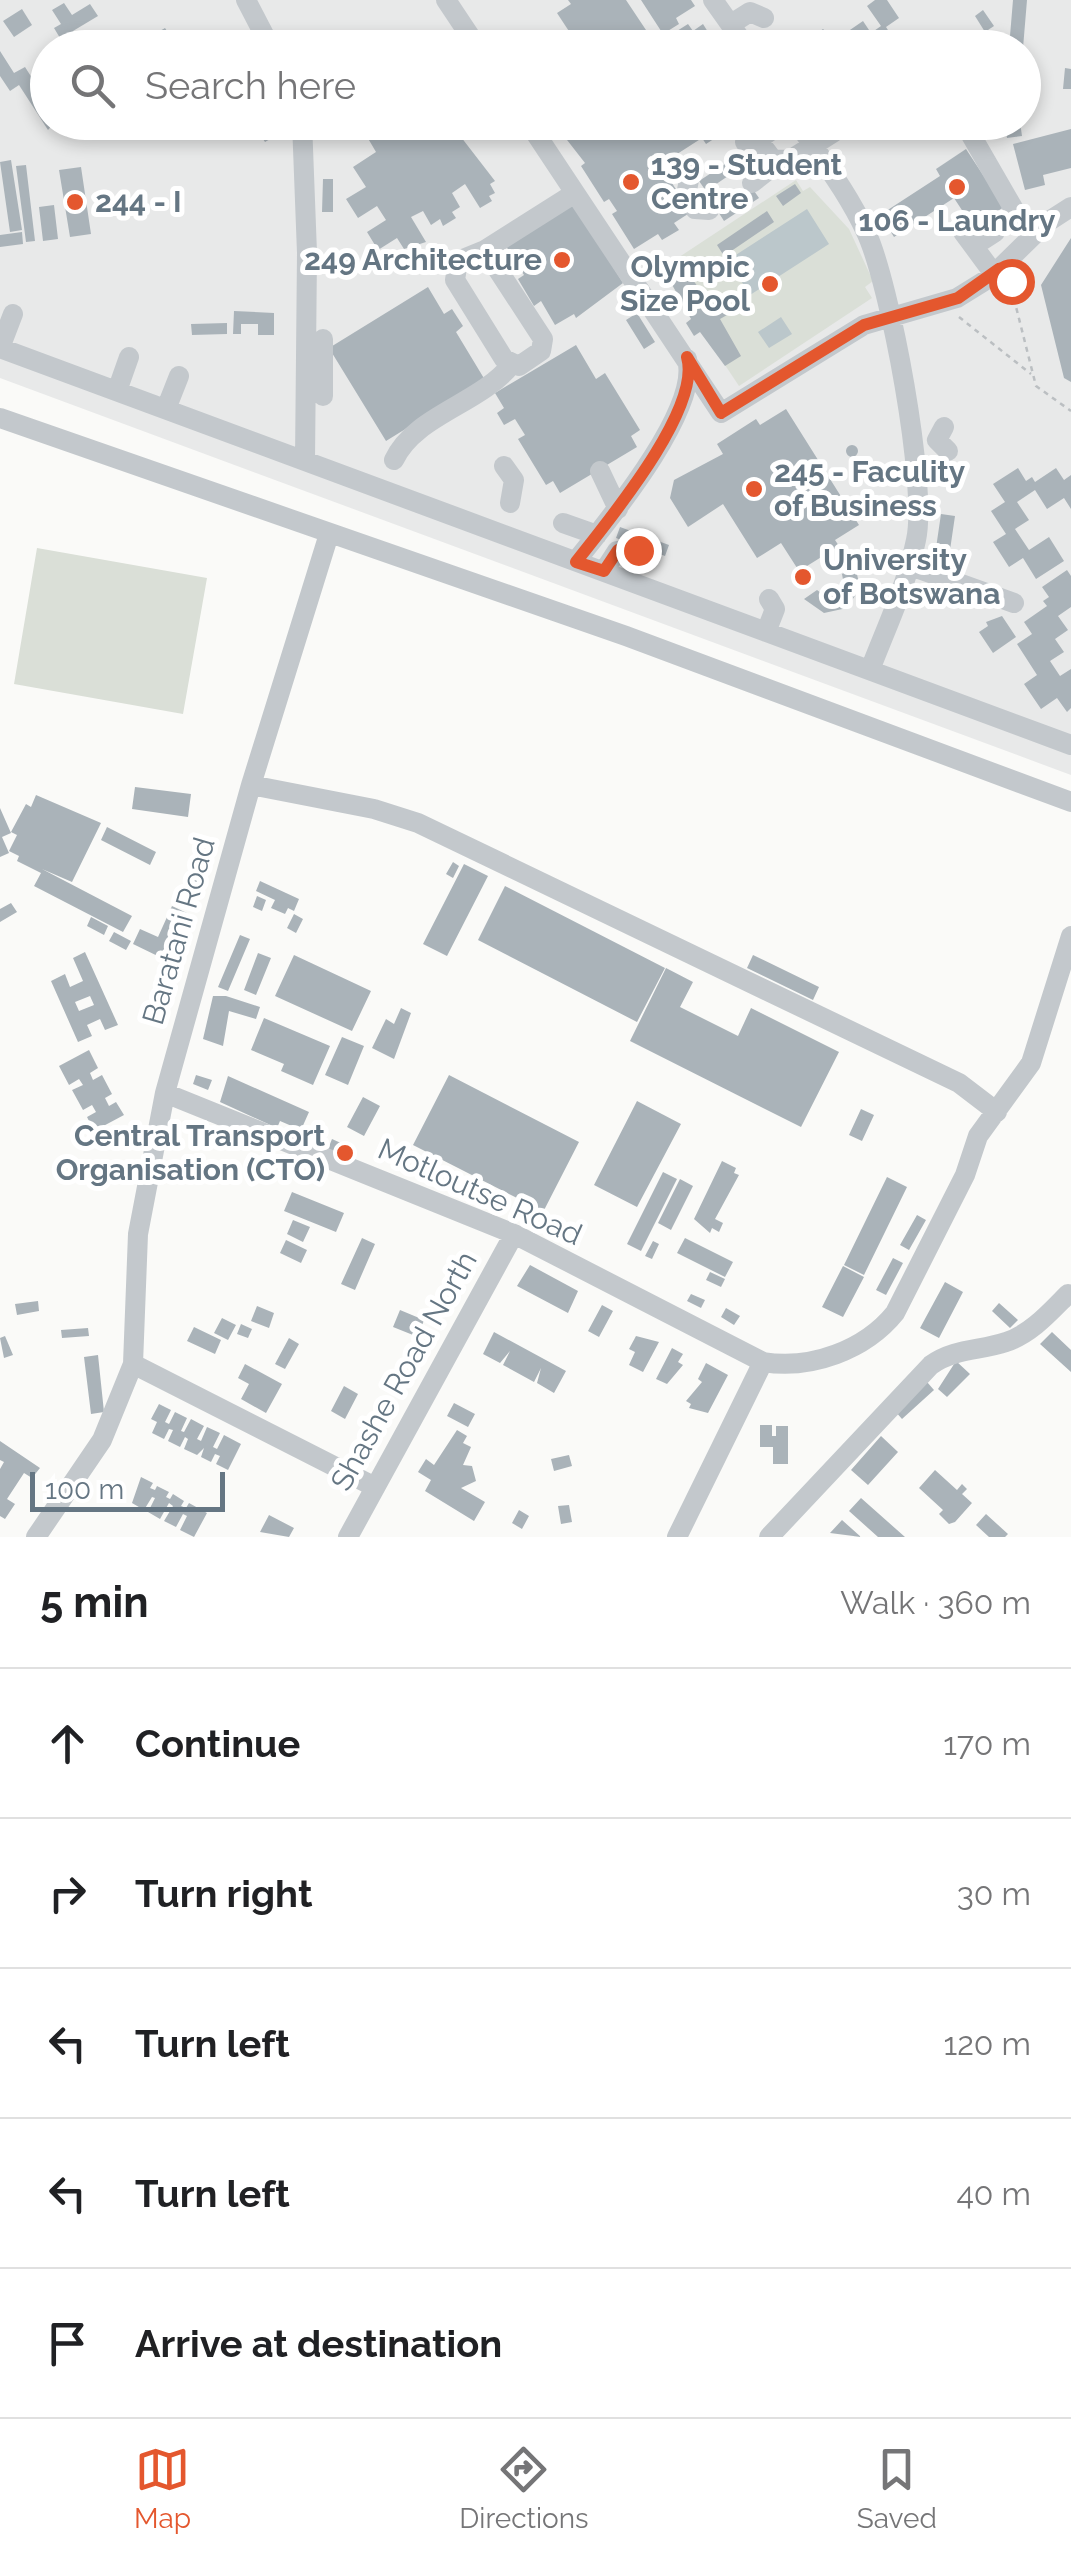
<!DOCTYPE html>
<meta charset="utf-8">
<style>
:root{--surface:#fff;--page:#f2f2f2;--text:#202124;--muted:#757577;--line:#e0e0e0;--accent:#e4572e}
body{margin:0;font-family:Raleway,sans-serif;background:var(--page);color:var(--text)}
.scale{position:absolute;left:30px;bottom:25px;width:195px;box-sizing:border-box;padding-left:10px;border:5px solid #657683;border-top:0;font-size:28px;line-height:35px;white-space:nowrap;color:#657683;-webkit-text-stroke:8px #fff;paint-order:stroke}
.stop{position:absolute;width:30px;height:30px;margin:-22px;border:8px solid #e4572e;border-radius:50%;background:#fff}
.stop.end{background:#e4572e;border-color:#fff;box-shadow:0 2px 10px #0008}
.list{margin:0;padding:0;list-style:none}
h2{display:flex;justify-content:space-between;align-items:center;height:130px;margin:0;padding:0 40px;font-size:42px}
h2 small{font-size:32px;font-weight:400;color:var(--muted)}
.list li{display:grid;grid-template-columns:65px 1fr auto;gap:30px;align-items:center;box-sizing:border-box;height:150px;padding:0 40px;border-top:2px solid var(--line)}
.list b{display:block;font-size:38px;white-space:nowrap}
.list em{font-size:32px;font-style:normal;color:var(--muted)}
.icon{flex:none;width:55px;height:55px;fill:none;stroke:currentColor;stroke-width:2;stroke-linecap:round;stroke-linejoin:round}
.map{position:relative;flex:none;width:1071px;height:1537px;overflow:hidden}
.search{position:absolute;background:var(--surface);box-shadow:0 5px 15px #0003;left:30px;right:30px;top:30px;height:110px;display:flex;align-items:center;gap:25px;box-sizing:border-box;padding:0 35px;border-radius:55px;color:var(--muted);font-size:38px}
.sheet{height:880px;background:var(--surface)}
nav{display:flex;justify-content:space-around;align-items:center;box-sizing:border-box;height:140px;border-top:2px solid var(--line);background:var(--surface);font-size:28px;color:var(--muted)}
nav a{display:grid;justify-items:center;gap:5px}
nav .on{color:var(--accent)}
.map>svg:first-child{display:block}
.built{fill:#e8e9e9;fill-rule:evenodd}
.green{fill:#dadfd7}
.water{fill:#bbc7cb}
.building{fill:#aab3b9;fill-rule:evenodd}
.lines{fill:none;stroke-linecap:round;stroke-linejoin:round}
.path{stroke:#bbbfc2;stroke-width:2.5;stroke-dasharray:5 5;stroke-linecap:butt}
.minor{stroke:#c3c8cc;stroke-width:20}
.route{stroke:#e4572e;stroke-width:12}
.poi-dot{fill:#e4572e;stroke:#fff;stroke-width:4}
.labels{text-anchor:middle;stroke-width:10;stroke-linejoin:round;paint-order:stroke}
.poi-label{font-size:30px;font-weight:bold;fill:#657683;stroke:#fff;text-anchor:start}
.street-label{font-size:30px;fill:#657683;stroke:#fff}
</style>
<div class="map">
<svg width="1071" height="1537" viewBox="0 0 1071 1537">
<rect width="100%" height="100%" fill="#fafaf8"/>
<path class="built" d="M0,0h1071v775l-1071,-397zM48,48h976v74h-976z"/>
<path class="green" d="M796,180l7,11 7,-4 39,42 24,52 -8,6 7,11 -133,88 -78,-117z
M37,548l170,30 -24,136 -169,-30z"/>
<path class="water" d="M807,209l22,35 -79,51 -22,-35z
M781,317l11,17 -23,14 -11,-16z"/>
<path class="building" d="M568,0h58l22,33 -15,10 2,5h-35l-8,-12 -14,9 -21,-32 14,-9z
M641,0h50l4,6 -19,12 3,6 -16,10z
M875,0h12l12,18 -13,9 7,11 7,-5 9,12 -59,3 5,-4 -8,-12 16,-11 8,12 10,-7 -14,-20z
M1013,0h14l-4,48h-14z
M64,3l8,12 18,-11 8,12 -25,15 3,6 11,-7 9,2 2,16h-32l-12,-20 7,-4 -9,-14z
M22,9l10,16 -18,12 -11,-16z
M983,10l11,16 -9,6 -10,-16z
M688,24l5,7 10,-7 15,24h-51l6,-5 -4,-7z
M165,28l11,16 10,-7 11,11h-36l-8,-13z
M823,29l14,13 5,-3 5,9h-36l3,-12z
M0,51l14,22 11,-6 23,36v19h7l-7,8 -29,-45 -9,6 -10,-15z
M1065,68l6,1v20h-8z
M58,122h16l5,7 -12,8z
M158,122h25l-17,13z
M238,122h32l7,13 -12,7 -10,-15 -10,6z
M333,122h127l7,12 -6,3 34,44 -5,3 5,9 -6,3 3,5 -12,7 -15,-24 -13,9 8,14 -8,5 4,6 -13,8 -3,-7 -9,6 -8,-14 -12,6 15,25 -22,7 -7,-11 -19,12 -11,-18 19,-12 -9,-14 -19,12 -12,-19 20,-12 -13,-20 23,-15 -10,-17 -23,-6 -2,7 -11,-3z
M553,122h187l-34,22 -4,-6 -42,27 31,47 -17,11 5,7 -17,10 -4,-6 -24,15 -22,-35 5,-3 -8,-12 -5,3 -23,-36 4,-3z
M1005,122h15l2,14 -15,2z
M1071,129v39l-28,7 2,10 -20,5 -12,-46z
M966,149l38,58 -31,20 -19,-29 -60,39 -14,-22 60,-39 -4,-7z
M11,160l11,70 -12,2 -10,-70z
M728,162l6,10 -28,19 -7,-10z
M26,165l9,76 -9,1 -10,-76z
M81,167l10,67 -21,3 -11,-67z
M323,179h10v33h-11z
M795,184l6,9 -18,13 -7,-10z
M752,188l7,10 -35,23 -7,-11z
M574,204l49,79 -47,35 -2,-4 -19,11 -14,-24 -7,5 -16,-27 6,-4 -18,-29z
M54,205l4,34 -15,2 -4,-34z
M767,211l7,11 -50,34 -7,-11z
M22,232l1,12 -23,3v-12z
M1071,238v144l-7,-4 -23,-93z
M685,269l26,36 7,-5 9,15 -7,4 21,37 -16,10 -25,-34 -6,4 -8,-13 5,-4 -22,-40z
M428,287l16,27 8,-5 11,17 -7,6 29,48 -99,61 -57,-93z
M234,311l40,2v22h-16v-11h-17v10h-8z
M637,313l18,29 -11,7 -18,-29z
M227,323v11l-35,1 -1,-11z
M576,345l20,34 9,-6 35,57 -9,6 6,11 -77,46 -7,-12 -7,4 -28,-46 7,-4 -10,-16 -11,6 -7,-12 7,-5 -9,-15z
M786,409l73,116 -24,15 4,6 -40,25 -18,-28 -24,15 -34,-54 -35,23 -18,-29 4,-18 49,-26 -6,-10 39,-25 4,6z
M846 451a6 6 0 1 1 12 0a6 6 0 1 1-12 0Z
M1018,468l8,13 6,-4 3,5 21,-14 8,12 7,-5v34l-7,-11 -17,11 -12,-19 -18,12 12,18 -14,9 14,21 20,-13 15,24 -28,18 -13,-21 -14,9 -16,-25 13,-8 -15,-23 14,-9 -12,-18z
M941,514l14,2 -5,34 -14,-2z
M620,527l49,18 -4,11 -49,-18z
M855,565l5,23 -13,20 -23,5 -20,-14 13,-9 10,7 11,-2 6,-10 -2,-11z
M1067,570l4,6v31l-13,9 10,14 -13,9 9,13 -14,9 10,15 11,-7v39l-4,4 -10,-14 -16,11 -17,-25 13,-9 -20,-31 15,-10 -8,-12 23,-16 -4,-5 6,-4 -7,-10z
M1002,616l14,21 -23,16 -14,-21 9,-6 -2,-4z
M135,787l56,7 -3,23 -56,-8z
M36,795l65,28 -29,59 -30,-13 90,47 -9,16 -89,-46 7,-13 -24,-12 2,-5 -10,-5 8,-16 -6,-3 15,-28 5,3z
M0,808l11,25 -9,4 7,16 -9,4z
M107,827l49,25 -6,13 -49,-25z
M195,850l12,4 -18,53 -12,-4z
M453,862l6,4 -6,12 -7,-4z
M464,864l24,12 -41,80 -24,-12z
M260,881l39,18 -5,12 -6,-3 -3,6 -14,-6 4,-8 -19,-9z
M505,886l160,82 -28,54 -159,-82z
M257,896l9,4 -4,11 -9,-4z
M11,903l6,9 -17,10v-13z
M172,906l17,8 -21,47 -35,-17 7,-15 18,8z
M294,914l9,5 -7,14 -9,-5z
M91,917l17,9 -4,9 -17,-9z
M114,932l17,9 -5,9 -17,-9z
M240,935l10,4 -22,52 -10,-4z
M85,952l33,73 -13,5 -5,-11 -13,6 5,11 -14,6 -27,-61 14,-7 5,13 13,-6 -10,-23zM90,996l4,9 -15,6 -4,-9z
M258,953l13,5 -15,37 -12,-5z
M294,955l77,36 -19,40 -77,-35z
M753,955l66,32 -6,13 -66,-32z
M666,968l27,14 -13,25 58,29 13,-28 88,44 -38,75 -171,-86z
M213,996h13l34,11 -4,12 -27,-8 -6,35 -20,-7z
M401,1008l10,5 -17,46 -22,-11 14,-29 8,5z
M264,1018l66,28 -17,39 -32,-14 3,-7 -33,-14z
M342,1037l22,9 -16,39 -23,-10z
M89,1050l9,18 -8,5 3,7 9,-5 10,19 -7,4 4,8 7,-4 8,13 -30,16 -7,-14 9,-5 -4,-7 -9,5 -11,-20 11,-5 -4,-6 -10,6 -10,-19z
M196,1075l16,5 -4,10 -15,-6z
M449,1075l130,67 -39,76 -24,-13 3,-6 -106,-54z
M228,1076l81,36 -8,18 -21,-9 -3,7 -57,-26z
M363,1097l17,9 -16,30 -17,-9z
M637,1101l44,23 -44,83 -43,-22z
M861,1109l13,6 -12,26 -13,-6z
M332,1139l22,10 -4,9 -22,-9z
M722,1161l14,7 -2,5 5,2 -24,44 8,4 -4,9 -7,-4 -2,5 -16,-14z
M663,1172l14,7 -36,72 -14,-7z
M887,1177l20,10 -43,88 -20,-10z
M680,1179l13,7 -22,44 -13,-7z
M292,1192l52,21 -8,19 -52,-21z
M917,1215l9,5 -17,30 -9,-5z
M293,1220l17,7 -7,15 -16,-8z
M362,1238l13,6 -20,46 -14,-6z
M685,1238l48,24 -8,15 -48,-24z
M286,1240l21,10 -6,13 -21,-10z
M653,1241l6,3 -7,15 -7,-3z
M893,1258l10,5 -17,32 -10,-5z
M530,1265l48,26 -10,22 -51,-27z
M843,1266l21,11 -21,40 -21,-10z
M710,1272l15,7 -4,8 -15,-7z
M945,1282l18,10 -24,46 -19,-10z
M691,1294l14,6 -4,8 -14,-7z
M438,1296l12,6 -7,13 -12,-6z
M38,1301l1,10 -22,4 -2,-11z
M999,1303l19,17 -8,8 -18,-17z
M602,1305l11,6 -14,26 -11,-6z
M257,1306l17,7 -5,15 -18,-7z
M726,1308l14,8 -6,9 -13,-8z
M400,1310l24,10 -6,17 -25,-10z
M222,1318l14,7 -8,15 -14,-7z
M241,1324l11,5 -4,9 -11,-4z
M194,1327l27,13 -6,14 -28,-13z
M88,1328l1,8 -27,2 -1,-8z
M494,1332l72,39 -12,22 -17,-10 4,-15 -7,14 -31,-17 7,-14 -10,12 -17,-9z
M1052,1332l19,18v22l-31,-28z
M5,1336l8,19 -9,3 -4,-20z
M636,1336l23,6 -16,30 -14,-7 6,-13 -6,-3z
M289,1338l10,6 -14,25 -10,-5z
M672,1348l11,6 -5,8 5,3 -16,19 -11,-5z
M98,1355l6,57 -13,2 -7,-57z
M956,1361l14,13 -23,23 -9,-8z
M706,1363l22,12 -20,38 -19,-5 2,-4 -5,-3 16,-19 -4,-3z
M245,1364l37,20 -16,29 -25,-14 8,-15 -11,-6z
M927,1382l7,8 -32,29 -7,-8z
M344,1386l14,8 -13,25 -14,-8z
M454,1403l21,11 -7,13 -21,-11z
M159,1404l12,6 -6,12 4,2 6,-12 12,6 -6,13 3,1 7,-13 13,7 -7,13 4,2 6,-14 13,6 -7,14 4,2 7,-14 17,9 -13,26 -12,-6 4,-8 -5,-2 -4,8 -10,-5 3,-9 -7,7 -13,-6 4,-10 -3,-2 -5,10 -12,-6 5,-11 -4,-1 -5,10 -12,-6 5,-11 -6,-3z
M760,1425h12v11h4v-10h12v38h-15v-17h-13z
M457,1430l10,6 -4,7 8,4 -8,18 9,1 4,15 -15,7 24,14 -11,19 -49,-30 6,-11 -13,-8 8,-13 8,6z
M881,1436l17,16 -30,33 -17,-15z
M0,1441l40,27 -8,10 -8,-5 -17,26 8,5 -10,15 -5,-3v-47l4,-7 -4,-2z
M569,1455l3,11 -18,5 -3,-12z
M935,1470l22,20 5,-6 5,5 -5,5 10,9 -17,19 -6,2 -10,-10 4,-4 -24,-22z
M141,1477l12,6 -3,5 5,2 2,-4 12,6 -3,5 4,2 3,-5 11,7 -3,5 5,2 3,-5 18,10 -13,24 -14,-7 7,-14 -4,-2 -7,13 -12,-6 9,-15 -4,-3 -9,16 -12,-7 7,-14 -3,-1 -8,13 -12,-7z
M861,1498l44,39h-27l-29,-26z
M569,1505l3,17 -11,2 -3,-18z
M519,1510l10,6 -7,13 -10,-6z
M986,1514l22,20 -3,3h-16l-13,-12z
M269,1515l25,13 -5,9 -29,-5z
M842,1520l19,17 -31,-4z"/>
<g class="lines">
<path class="path" d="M955,48l2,-17
M1009,279l27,107 35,25
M959,317l72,57"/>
<path class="minor" d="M246,0l25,48
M446,0l32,48
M713,0l34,48
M731,24l19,-12 14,6
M302,122l5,131 -2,208
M528,122l193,291 143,-88 93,-27 34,-21 55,-54 25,-16
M797,122c24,36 51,71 69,110 24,51 62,255 50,308 -9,44 -30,88 -46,130
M971,135l45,78
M745,142l16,2 10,13 -5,15 -14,11
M755,142l28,-20
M771,159l19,1 44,-28
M689,180l-3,15 9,14 14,1
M963,232l31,42
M975,245l20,-13
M485,250l58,89 -2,12 -22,15 -15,-7 -49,-79 3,-19 27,-11 90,-57
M323,339v57
M0,348l1071,397
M0,348l13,-34
M117,391l12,-34
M166,409l13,-33
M0,418l626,218 445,166
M944,427l-7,13 11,11
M394,460c21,-45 86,-56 117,-95
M504,466l10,14 -4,23
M600,471l18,38
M563,523l34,12
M576,561c31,-39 125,-152 111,-202
M908,565l106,38
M604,571l13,-20 21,-1
M766,632l9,-23 -6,-10
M251,785l123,24 44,14 541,260 38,29
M165,1093l349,141 249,128c48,8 102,-12 132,-49l70,-138 13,-39 53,-73 40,-127
M133,1364l242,123
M36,1537l66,-97 31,-76 5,-130 27,-141 86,-308 78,-251
M348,1537l166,-303
M677,1537l86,-175
M769,1537l162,-172c24,-17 49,-14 75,-23 25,-8 44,-30 62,-48"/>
</g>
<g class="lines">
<path class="route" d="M638,550h-20l-14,21 -28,-9c32,-41 126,-153 111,-205l34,56 143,-88 94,-27 41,-29 12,12"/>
</g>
<g class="poi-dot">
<circle cx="631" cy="182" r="10"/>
<circle cx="957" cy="187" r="10"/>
<circle cx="75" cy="202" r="10"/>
<circle cx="562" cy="260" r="10"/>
<circle cx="770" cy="284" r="10"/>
<circle cx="754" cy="489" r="10"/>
<circle cx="803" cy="577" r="10"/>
<circle cx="345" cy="1153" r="10"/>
</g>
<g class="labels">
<g class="poi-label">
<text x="651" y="175">139 - Student<tspan x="651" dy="34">Centre</tspan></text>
<text x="95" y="212">244 - I</text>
<text x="957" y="231" text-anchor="middle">106 - Laundry</text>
<text x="542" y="270" text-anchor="end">249 Architecture</text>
<text x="750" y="277" text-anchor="end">Olympic<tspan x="750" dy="34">Size Pool</tspan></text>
<text x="774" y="482">245 - Faculity<tspan x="774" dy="34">of Business</tspan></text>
<text x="823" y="570">University<tspan x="823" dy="34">of Botswana</tspan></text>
<text x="325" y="1146" text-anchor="end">Central Transport<tspan x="325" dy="34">Organisation (CTO)</tspan></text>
</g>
<g class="street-label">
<text transform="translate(179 931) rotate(-74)" y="10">Baratani Road</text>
<text transform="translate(480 1192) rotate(24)" y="10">Motloutse Road</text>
<text transform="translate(404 1371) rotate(-61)" y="10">Shashe Road North</text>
</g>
</g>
</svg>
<div class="scale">100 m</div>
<div class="stop" style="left:1011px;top:281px"></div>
<div class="stop end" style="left:638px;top:550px"></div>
<div class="search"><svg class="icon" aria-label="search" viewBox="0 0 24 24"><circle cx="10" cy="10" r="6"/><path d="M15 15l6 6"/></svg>Search here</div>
</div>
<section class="sheet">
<h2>5 min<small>Walk · 360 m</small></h2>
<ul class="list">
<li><svg class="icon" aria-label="ahead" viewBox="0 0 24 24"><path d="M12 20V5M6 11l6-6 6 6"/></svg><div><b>Continue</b></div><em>170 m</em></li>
<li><svg class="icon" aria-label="right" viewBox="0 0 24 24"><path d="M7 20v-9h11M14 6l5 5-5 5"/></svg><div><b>Turn right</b></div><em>30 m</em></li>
<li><svg class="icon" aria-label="left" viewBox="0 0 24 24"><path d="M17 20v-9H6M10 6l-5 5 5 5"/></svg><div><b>Turn left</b></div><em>120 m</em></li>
<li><svg class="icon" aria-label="left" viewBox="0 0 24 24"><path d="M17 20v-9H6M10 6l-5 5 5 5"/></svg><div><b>Turn left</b></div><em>40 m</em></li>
<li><svg class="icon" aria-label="arrive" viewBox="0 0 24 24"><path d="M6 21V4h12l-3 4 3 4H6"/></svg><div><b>Arrive at destination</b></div></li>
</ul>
</section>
<nav>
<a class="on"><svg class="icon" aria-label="map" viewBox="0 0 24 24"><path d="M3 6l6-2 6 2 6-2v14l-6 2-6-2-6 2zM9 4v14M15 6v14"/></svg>Map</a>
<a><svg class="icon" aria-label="directions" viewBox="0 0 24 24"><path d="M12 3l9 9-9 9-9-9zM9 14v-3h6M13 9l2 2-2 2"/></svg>Directions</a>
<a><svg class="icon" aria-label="saved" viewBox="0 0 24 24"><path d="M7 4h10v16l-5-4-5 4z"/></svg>Saved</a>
</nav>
